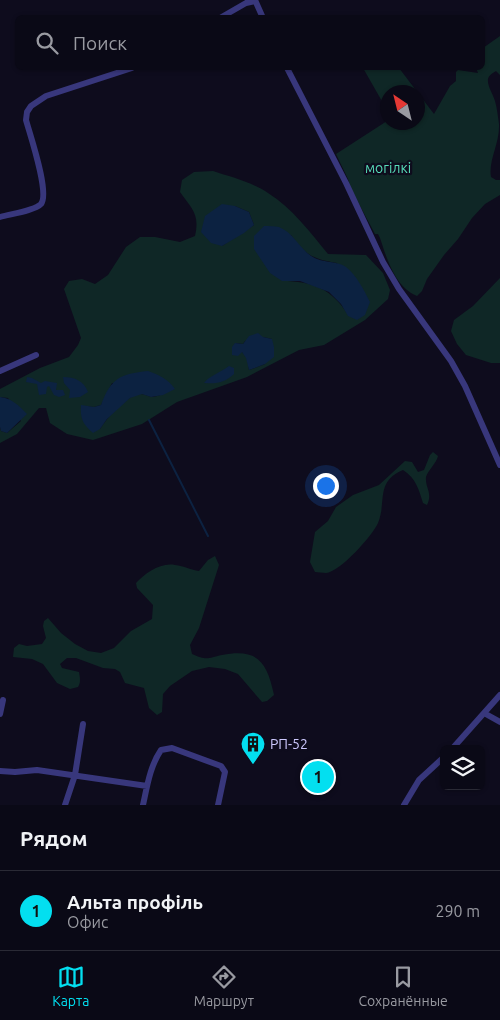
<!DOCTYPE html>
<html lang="ru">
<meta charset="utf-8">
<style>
:root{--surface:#0a0916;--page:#13121f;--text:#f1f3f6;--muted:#999aa1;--line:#2a2a35;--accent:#03dff0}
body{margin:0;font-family:Ubuntu,sans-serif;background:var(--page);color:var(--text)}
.controls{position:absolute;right:15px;bottom:15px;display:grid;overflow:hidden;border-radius:8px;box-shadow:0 1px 4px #0004}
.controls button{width:45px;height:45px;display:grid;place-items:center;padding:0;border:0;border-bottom:1px solid var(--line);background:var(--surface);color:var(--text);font:25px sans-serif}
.compass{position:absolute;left:380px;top:85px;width:45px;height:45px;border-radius:50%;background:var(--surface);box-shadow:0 1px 4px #0004;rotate:325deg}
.you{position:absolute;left:325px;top:485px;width:18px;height:18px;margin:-12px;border:4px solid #fff;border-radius:50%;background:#1a73e8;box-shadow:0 0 0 8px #1a73e833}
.badge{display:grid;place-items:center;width:32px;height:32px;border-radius:50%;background:var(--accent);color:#111;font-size:16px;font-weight:700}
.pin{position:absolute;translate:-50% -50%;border:2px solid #fff;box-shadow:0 1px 5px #0006}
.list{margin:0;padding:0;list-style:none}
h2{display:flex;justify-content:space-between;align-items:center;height:65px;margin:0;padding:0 20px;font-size:21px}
h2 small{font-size:16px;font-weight:400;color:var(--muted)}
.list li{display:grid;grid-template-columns:32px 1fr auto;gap:15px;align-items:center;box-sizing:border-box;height:80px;padding:0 20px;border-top:1px solid var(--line)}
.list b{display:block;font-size:19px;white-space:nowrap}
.list p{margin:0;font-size:16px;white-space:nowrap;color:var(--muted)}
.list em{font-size:16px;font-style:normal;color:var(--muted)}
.icon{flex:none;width:28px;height:28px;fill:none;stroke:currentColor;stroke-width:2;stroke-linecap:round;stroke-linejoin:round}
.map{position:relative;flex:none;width:500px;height:805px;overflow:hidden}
.search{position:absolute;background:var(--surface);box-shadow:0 1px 4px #0004;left:15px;right:15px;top:15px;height:55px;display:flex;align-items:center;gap:12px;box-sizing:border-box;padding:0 18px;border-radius:8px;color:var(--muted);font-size:19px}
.sheet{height:145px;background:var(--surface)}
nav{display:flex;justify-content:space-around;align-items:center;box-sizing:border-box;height:70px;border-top:1px solid var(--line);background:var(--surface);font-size:14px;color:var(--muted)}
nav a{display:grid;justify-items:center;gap:2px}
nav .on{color:var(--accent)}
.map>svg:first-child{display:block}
.green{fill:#0f2726;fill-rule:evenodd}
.water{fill:#0c2241}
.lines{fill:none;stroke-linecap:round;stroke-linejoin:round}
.stream{stroke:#0c2241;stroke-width:2}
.minor{stroke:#38377c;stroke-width:6}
.labels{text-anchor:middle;stroke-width:4.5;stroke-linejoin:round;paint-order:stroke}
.park-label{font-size:14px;fill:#57dcb8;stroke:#0e0c1d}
.poi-label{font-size:14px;fill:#cdc9fe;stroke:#0e0c1d;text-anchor:start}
</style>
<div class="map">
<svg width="500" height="805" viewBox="0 0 500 805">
<rect width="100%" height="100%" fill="#0e0c1d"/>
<path class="green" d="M500,36v39l-4,-4c-3,2 -7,4 -8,8 -1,7 5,15 7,22 2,7 3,16 4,23 1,19 -11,37 -8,53l5,3h4v15l-15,9 -13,14 -14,21 -14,16 -17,24 -5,12 -5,5c-22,-9 -30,-37 -37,-58l-2,-4h-3l-25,-47 -2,-8 -12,-25 51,-33 1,1h30v-30h-30l-1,18 -24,-42h36l35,46 16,-28 6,-5v-9l2,-2 20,3 -2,-5h6l1,-20z
M213,171c18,6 39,11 55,22 24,15 42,39 60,61l38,1 17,18 7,17 -2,9 -23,21 -41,25 -25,5 -52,27 -70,25 -35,22 -49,16 -26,-6 -17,-11 -4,-15h-7l-22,26 -17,9v-16l1,4 6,2 14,-12 -13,-23 -8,-1v-8l40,-21 29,-11 9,-12 3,-7 -17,-49 5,-8 13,-2 13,5 13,-9 18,-28 14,-10h15l25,5 15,-6c5,-22 -3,-27 -15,-44l2,-12 12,-8zM235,206l14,6 5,13 -32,21zM291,235c14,20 22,24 46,28l12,53c-17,-27 -36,-35 -67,-35zM263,337l9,2 -7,25 -16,6 -2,-12 -12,-15 8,1 2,-3zM112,383l62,6c-7,3 -13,7 -22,8 -3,0 -7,-3 -11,-3 -15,1 -33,23 -41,35l-19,-23 13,1 7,-2z
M500,278v85h-9l-25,-8 -9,-11 -6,-13 3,-11 19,-14z
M433,452l5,4c-2,8 -10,14 -12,21 -1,11 7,16 1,28l-4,-2c-4,-13 -7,-25 -20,-33 -28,12 -16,31 -25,53 -5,12 -38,49 -52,50 -3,0 -8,-1 -11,-1l-5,-10 5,-30 13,-11 8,-14 17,-12 26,-10 26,-24 7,1 6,10 6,-2 6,-15z
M215,556l4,9 -20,63 -9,17 2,9c15,7 16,4 30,1 36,-7 45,7 52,40l-7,6 -5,1 -24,-28 -13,-5 -16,-2 -17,4 -22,15 -7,8 -1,18 -5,3 -8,-7 -5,-20 -19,-5 -5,-11 -5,-3 -12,-1 -27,-10h-9l-7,6 2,4 17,4c1,6 2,10 -1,15l-8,2 -13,-6 -14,-19 -11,-5 -19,-2 1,-9 5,-4 8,2 15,-2 4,-6 -3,-12 1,-5 4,-3 13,15 14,11 13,7 13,2 13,-5 17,-17 21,-12 1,-14 -16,-17 -1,-5c9,-10 25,-21 39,-18 9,1 16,5 24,6l9,-11z"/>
<path class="water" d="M222,204l13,2 14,6 5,13 -10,8 -22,13 -11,-3 -10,-11 4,-16z
M264,226c4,0 11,0 15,1 16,6 22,26 38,32 10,4 20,2 29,8 11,9 18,23 24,35l-5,13 -8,5 -9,-4 -7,-12 -12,-12 -29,-11h-18l-12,-8 -16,-24v-13z
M258,333l5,4 9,2 2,8v10l-9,7 -16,6 -3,-12 -4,-6 -4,4 -6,-1v-8l3,-4 8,1 6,-8z
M229,366l5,2v6c-10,9 -17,10 -30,9 5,-7 17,-11 25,-17z
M148,371c11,4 20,8 27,18l-12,6 -12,2 -9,-3 -12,4 -23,21 -7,10 -7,4c-10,-9 -13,-14 -12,-28l13,2 7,-2c10,-27 19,-31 47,-34z
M27,377l5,1 9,5 4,-2 12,2 -1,7h7l2,5 -6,2 -5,-2 -5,-9 -2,1 -1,7 -7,1 -2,-11 -11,-2z
M63,377c12,0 21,4 25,15l-8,5 -11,1 1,-8 -6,-7z
M0,397c12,1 19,9 27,17l-20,19 -6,-2 -1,-4z"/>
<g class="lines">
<path class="stream" d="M149,420l59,116"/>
<path class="minor" d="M255,0l8,18
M220,18l26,-15 9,-2
M287,68l59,115 37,79 16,27 52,72 14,25 35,79
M0,217c10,-3 34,-6 41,-13 9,-11 -11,-69 -15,-84l1,-8 4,-6 15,-10 86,-28
M0,371l36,-16
M484,713l16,9
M0,714l3,-14
M452,749l48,-54
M0,771l15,1 22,-2 110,16
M65,805l10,-30 8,-51
M143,805c4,-18 7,-39 18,-55l11,-2 49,18 4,6 -7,33
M404,805l15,-25 25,-23"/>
</g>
<defs>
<symbol id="building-pin" viewBox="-11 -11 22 30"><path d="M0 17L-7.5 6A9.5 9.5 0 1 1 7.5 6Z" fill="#03dff0" stroke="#0e0c1d"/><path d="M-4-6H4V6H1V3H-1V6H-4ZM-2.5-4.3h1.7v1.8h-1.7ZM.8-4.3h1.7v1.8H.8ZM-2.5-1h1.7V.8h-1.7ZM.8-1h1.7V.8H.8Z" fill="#111"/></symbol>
</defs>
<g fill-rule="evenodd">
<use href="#building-pin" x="239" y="730" width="28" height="38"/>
</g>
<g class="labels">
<g class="park-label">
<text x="388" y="173">могілкі</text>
</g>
<g class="poi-label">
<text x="270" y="749">РП-52</text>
</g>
</g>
</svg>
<div class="controls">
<button><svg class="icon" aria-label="layers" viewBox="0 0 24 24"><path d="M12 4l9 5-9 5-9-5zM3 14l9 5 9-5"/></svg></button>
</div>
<svg class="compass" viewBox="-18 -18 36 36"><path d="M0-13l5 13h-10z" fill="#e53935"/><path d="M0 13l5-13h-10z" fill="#999aa1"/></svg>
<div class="you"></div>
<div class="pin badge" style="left:318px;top:777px">1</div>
<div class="search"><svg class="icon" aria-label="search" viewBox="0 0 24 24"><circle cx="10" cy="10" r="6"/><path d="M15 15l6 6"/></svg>Поиск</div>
</div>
<section class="sheet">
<h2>Рядом<small></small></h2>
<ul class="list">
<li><span class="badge">1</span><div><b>Альта профіль</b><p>Офис</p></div><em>290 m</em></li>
</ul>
</section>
<nav>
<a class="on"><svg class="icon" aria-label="map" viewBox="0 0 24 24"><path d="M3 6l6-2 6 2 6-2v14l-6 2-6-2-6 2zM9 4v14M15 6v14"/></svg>Карта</a>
<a><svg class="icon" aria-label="directions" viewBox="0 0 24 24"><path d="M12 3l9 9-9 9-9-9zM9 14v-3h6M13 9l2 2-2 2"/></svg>Маршрут</a>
<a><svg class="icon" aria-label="saved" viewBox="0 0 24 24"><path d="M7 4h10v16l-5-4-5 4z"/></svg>Сохранённые</a>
</nav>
